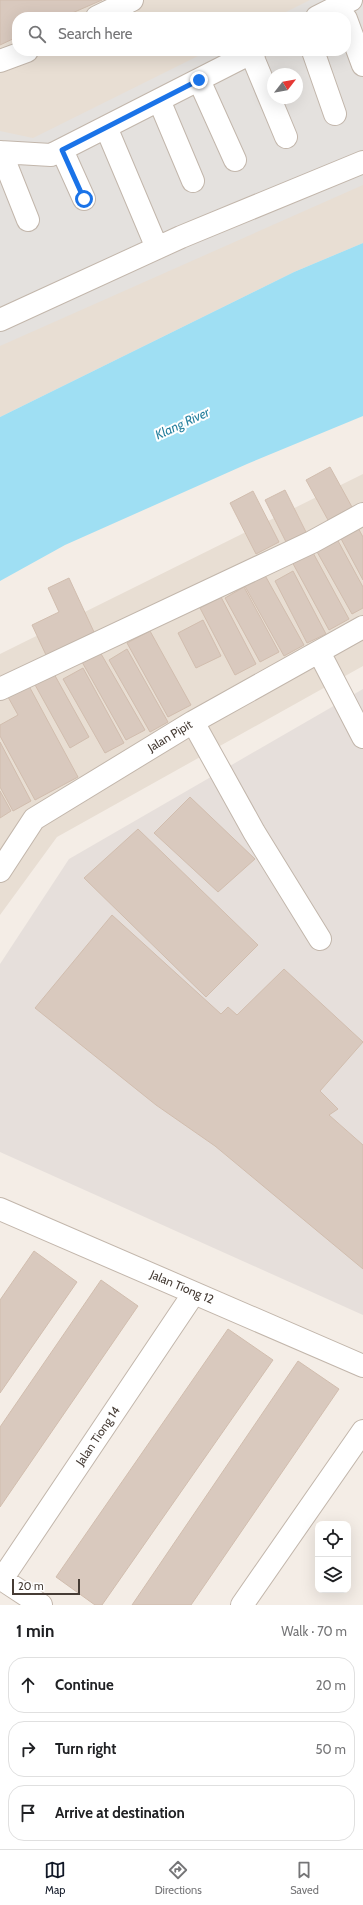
<!DOCTYPE html>
<meta charset="utf-8">
<style>
:root{--surface:#fff;--page:#f6f6f6;--text:#202124;--muted:#757577;--line:#e0e0e0;--accent:#111827}
body{margin:0;font-family:Cabin,sans-serif;background:var(--page);color:var(--text)}
.controls{position:absolute;right:12px;bottom:12px;display:grid;overflow:hidden;border-radius:8px;box-shadow:0 4px 16px #0002}
.controls button{width:36px;height:36px;display:grid;place-items:center;padding:0;border:0;border-bottom:1px solid var(--line);background:var(--surface);color:var(--text);font:20px sans-serif}
.compass{position:absolute;left:267px;top:68px;width:36px;height:36px;border-radius:50%;background:var(--surface);box-shadow:0 4px 16px #0002;rotate:59deg}
.scale{position:absolute;left:12px;bottom:10px;width:68px;box-sizing:border-box;padding-left:4px;border:2px solid #463c35;border-top:0;font-size:11px;line-height:14px;white-space:nowrap;color:#463c35;-webkit-text-stroke:3px #fff;paint-order:stroke}
.stop{position:absolute;width:12px;height:12px;margin:-9px;border:3px solid #1a73e8;border-radius:50%;background:#fff}
.stop.end{background:#1a73e8;border-color:#fff;box-shadow:0 1px 4px #0008}
.list{margin:0;padding:0;list-style:none}
h2{display:flex;justify-content:space-between;align-items:center;height:52px;margin:0;padding:0 16px;font-size:17px}
h2 small{font-size:13px;font-weight:400;color:var(--muted)}
.list li{display:grid;grid-template-columns:26px 1fr auto;gap:12px;align-items:center;box-sizing:border-box;height:56px;margin:0 8px 8px;padding:0 8px;border:1px solid var(--line);border-radius:16px}
.list b{display:block;font-size:15px;white-space:nowrap}
.list em{font-size:13px;font-style:normal;color:var(--muted)}
.icon{flex:none;width:22px;height:22px;fill:none;stroke:currentColor;stroke-width:2;stroke-linecap:round;stroke-linejoin:round}
.map{position:relative;flex:none;width:363px;height:1605px;overflow:hidden}
.search{position:absolute;background:var(--surface);box-shadow:0 4px 16px #0002;left:12px;right:12px;top:12px;height:44px;display:flex;align-items:center;gap:10px;box-sizing:border-box;padding:0 14px;border-radius:16px;color:var(--muted);font-size:15px}
.sheet{height:244px;background:var(--surface)}
nav{display:flex;justify-content:space-around;align-items:center;box-sizing:border-box;height:56px;border-top:1px solid var(--line);background:var(--surface);font-size:11px;color:var(--muted)}
nav a{display:grid;justify-items:center;gap:2px}
nav .on{color:var(--accent)}
.map>svg:first-child{display:block}
.residential{fill:#e8ded3;fill-rule:evenodd}
.industrial{fill:#e6dfdb}
.parking{fill:#e4e1de;fill-rule:evenodd}
.water{fill:#9fdff3}
.building{fill:#d9c9be;stroke:#d1bdae}
.lines{fill:none;stroke-linecap:round;stroke-linejoin:round}
.minor-casing{stroke:#c2b6ab;stroke-width:24}
.minor{stroke:#fff;stroke-width:22}
.route{stroke:#1a73e8;stroke-width:5}
.labels{text-anchor:middle;stroke-width:4;stroke-linejoin:round;paint-order:stroke}
.street-label{font-size:12px;fill:#463c35;stroke:#fff}
.water-label{font-size:13px;font-style:italic;fill:#26809e;stroke:#fff}
</style>
<div class="map">
<svg width="363" height="1605" viewBox="0 0 363 1605">
<rect width="100%" height="100%" fill="#f4ede6"/>
<path class="residential" d="M0,0h363v243l-69,29 -294,145zM17,17h329v34h-329zM273,74h24v24h-24z
M363,474v192l-306,171 -57,78v-261z"/>
<path class="industrial" d="M363,689v626l-363,-163v-188l69,-105z"/>
<path class="parking" d="M310,0h53v185l-363,161v-215l33,7 175,-87h138v-34h-70zM273,74h24v24h-24z"/>
<path class="water" d="M363,243v173l-116,48 -182,81 -65,36v-164l294,-145z"/>
<path class="building" d="M0,0h102l-39,17h-46v20l-17,8z
M330,467l22,40 -24,13 -22,-40z
M285,490l21,42 -20,10 -21,-42z
M253,491l26,51 -23,12 -26,-51z
M357,526l6,11v43l-24,-45z
M337,539l26,48v21l-11,6 -36,-64z
M311,549l38,70 -20,11 -38,-70z
M262,570l42,75 -20,11 -42,-75z
M293,571l33,63 -19,9 -32,-62z
M69,578l25,54 -48,23 -14,-30 27,-13 -11,-24z
M244,587l35,65 -19,10 -35,-64z
M221,597l35,67 -21,11 -35,-67z
M203,620l18,36 -25,12 -18,-35z
M150,631l41,74 -23,12 -41,-74z
M127,649l41,73 -18,10 -41,-72z
M100,652l45,78 -19,10 -44,-78z
M83,668l41,75 -19,10 -42,-74z
M53,672l36,65 -19,11 -36,-65z
M29,686l49,91 -43,23 -35,-64v-11l18,-10 -10,-18z
M0,742l31,59 -18,10 -13,-24z
M0,791l11,20 -11,7z
M190,797l65,62 -37,33 -64,-59z
M138,829l120,116 -52,52 -122,-119z
M112,915l109,99 7,-7 9,8 47,-46 79,73 -43,49 18,18 -9,6 34,30v124l-148,-123 -59,-41 -121,-97z
M34,1251l43,31 -77,111v-93z
M101,1280l37,26 -138,201v-80z
M228,1329l45,31 -171,245h-7l-39,-28z
M298,1361l41,28 -148,216h-59z"/>
<g class="lines">
<defs>
<path id="minor" d="M97,17l35,-17
M317,17l34,-17
M346,19l17,46
M313,51l22,63
M251,53l35,84
M0,61l27,-10
M199,80l36,80
M159,100l34,81
M106,127l51,121
M62,150l22,49
M0,152l51,3 204,-104
M1,152l27,68
M0,320l181,-83 182,-75
M319,652l44,85
M0,689l312,-147 51,-28
M193,722l61,110 66,107
M0,871l34,-52 159,-97 170,-95
M0,1209l363,157
M0,1578l41,27
M2,1579l192,-286
M242,1605l121,-174"/>
</defs>
<use href="#minor" class="minor-casing"/>
<use href="#minor" class="minor"/>
</g>
<g class="lines">
<path class="route" d="M84,199l-22,-49 137,-70"/>
</g>
<g class="labels">
<g class="street-label">
<text transform="translate(170 736) rotate(-31)" y="4">Jalan Pipit</text>
<text transform="translate(182 1287) rotate(23)" y="4">Jalan Tiong 12</text>
<text transform="translate(98 1436) rotate(-56)" y="4">Jalan Tiong 14</text>
</g>
<g class="water-label">
<text transform="translate(182 423) rotate(-25)" y="5">Klang River</text>
</g>
</g>
</svg>
<div class="controls">
<button><svg class="icon" aria-label="locate" viewBox="0 0 24 24"><circle cx="12" cy="12" r="6"/><path d="M12 2v4M12 18v4M2 12h4M18 12h4"/></svg></button>
<button><svg class="icon" aria-label="layers" viewBox="0 0 24 24"><path d="M12 4l9 5-9 5-9-5zM3 14l9 5 9-5"/></svg></button>
</div>
<svg class="compass" viewBox="-18 -18 36 36"><path d="M0-13l5 13h-10z" fill="#e53935"/><path d="M0 13l5-13h-10z" fill="#757577"/></svg>
<div class="scale">20 m</div>
<div class="stop" style="left:84px;top:199px"></div>
<div class="stop end" style="left:199px;top:80px"></div>
<div class="search"><svg class="icon" aria-label="search" viewBox="0 0 24 24"><circle cx="10" cy="10" r="6"/><path d="M15 15l6 6"/></svg>Search here</div>
</div>
<section class="sheet">
<h2>1 min<small>Walk · 70 m</small></h2>
<ul class="list">
<li><svg class="icon" aria-label="ahead" viewBox="0 0 24 24"><path d="M12 20V5M6 11l6-6 6 6"/></svg><div><b>Continue</b></div><em>20 m</em></li>
<li><svg class="icon" aria-label="right" viewBox="0 0 24 24"><path d="M7 20v-9h11M14 6l5 5-5 5"/></svg><div><b>Turn right</b></div><em>50 m</em></li>
<li><svg class="icon" aria-label="arrive" viewBox="0 0 24 24"><path d="M6 21V4h12l-3 4 3 4H6"/></svg><div><b>Arrive at destination</b></div></li>
</ul>
</section>
<nav>
<a class="on"><svg class="icon" aria-label="map" viewBox="0 0 24 24"><path d="M3 6l6-2 6 2 6-2v14l-6 2-6-2-6 2zM9 4v14M15 6v14"/></svg>Map</a>
<a><svg class="icon" aria-label="directions" viewBox="0 0 24 24"><path d="M12 3l9 9-9 9-9-9zM9 14v-3h6M13 9l2 2-2 2"/></svg>Directions</a>
<a><svg class="icon" aria-label="saved" viewBox="0 0 24 24"><path d="M7 4h10v16l-5-4-5 4z"/></svg>Saved</a>
</nav>
